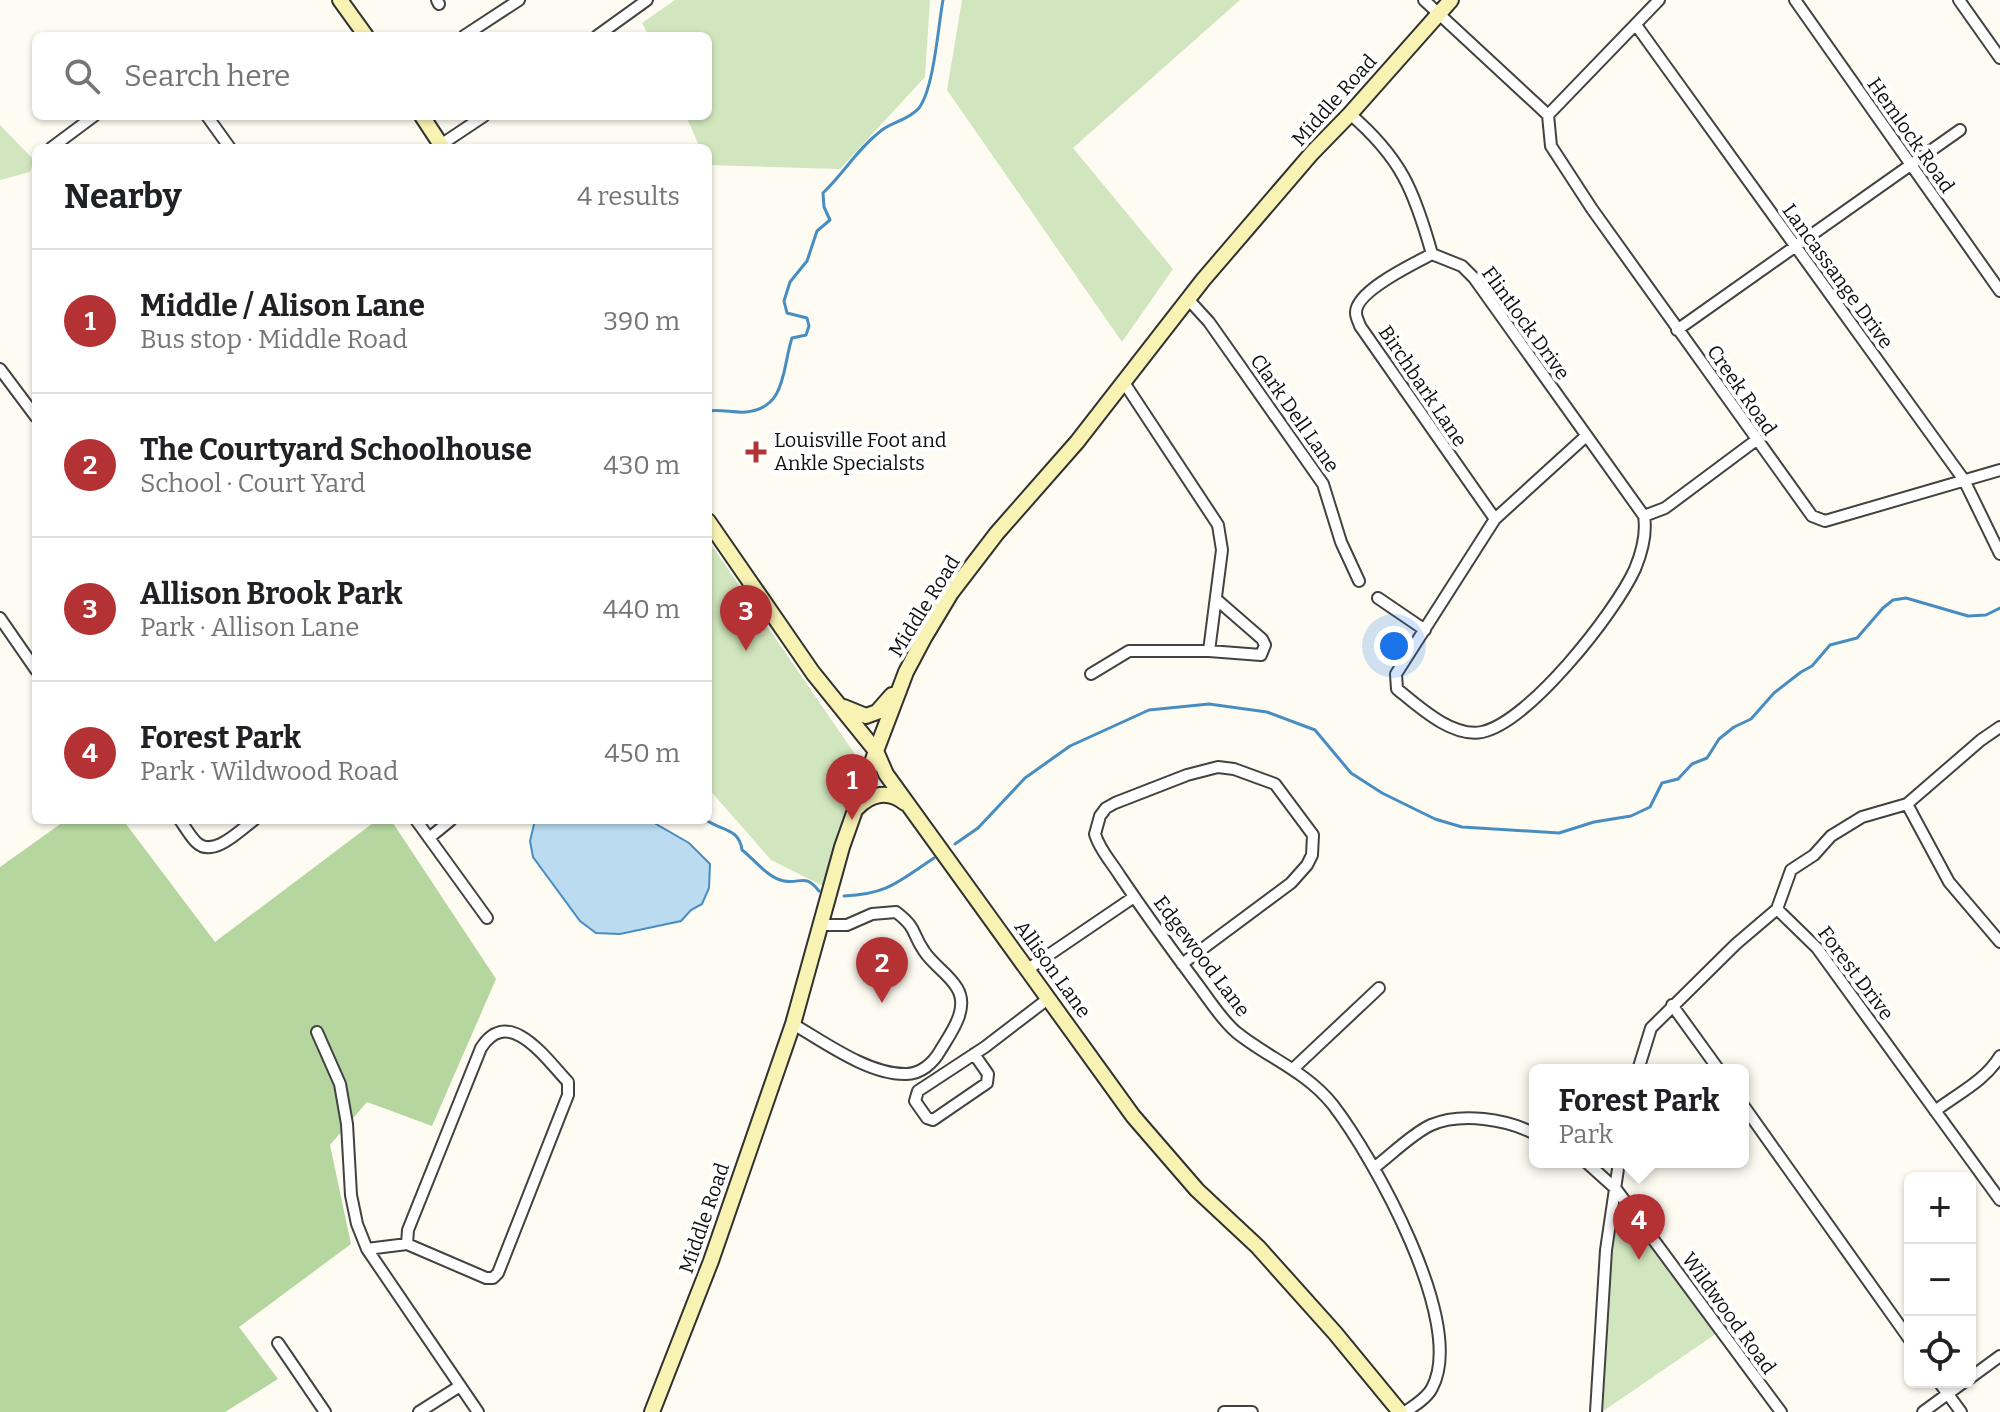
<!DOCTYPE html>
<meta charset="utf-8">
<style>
:root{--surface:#fff;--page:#f2f2f2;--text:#202124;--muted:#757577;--line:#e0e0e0;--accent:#b43234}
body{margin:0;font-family:Bitter,serif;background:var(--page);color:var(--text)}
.controls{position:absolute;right:24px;bottom:24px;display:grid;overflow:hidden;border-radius:12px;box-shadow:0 2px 6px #0004}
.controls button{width:72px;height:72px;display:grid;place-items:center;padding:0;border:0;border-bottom:2px solid var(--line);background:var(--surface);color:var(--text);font:40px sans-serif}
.you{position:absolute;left:1394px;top:646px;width:28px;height:28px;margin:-20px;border:6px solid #fff;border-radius:50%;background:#1a73e8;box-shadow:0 0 0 12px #1a73e833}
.badge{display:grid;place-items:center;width:52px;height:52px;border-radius:50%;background:var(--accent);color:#fff;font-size:26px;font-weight:700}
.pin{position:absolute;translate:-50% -66px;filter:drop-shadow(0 2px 4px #0008)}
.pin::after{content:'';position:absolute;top:42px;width:28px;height:24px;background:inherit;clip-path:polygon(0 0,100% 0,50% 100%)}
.popup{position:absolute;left:1529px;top:1064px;width:220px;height:104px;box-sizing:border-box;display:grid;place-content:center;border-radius:12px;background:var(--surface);filter:drop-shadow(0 2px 6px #0005);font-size:26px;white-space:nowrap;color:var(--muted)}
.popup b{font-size:30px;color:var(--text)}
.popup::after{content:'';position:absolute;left:50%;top:100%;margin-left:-16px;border:16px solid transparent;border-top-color:var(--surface)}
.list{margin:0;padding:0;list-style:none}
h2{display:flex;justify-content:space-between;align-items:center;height:104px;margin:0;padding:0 32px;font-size:34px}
h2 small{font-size:26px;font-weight:400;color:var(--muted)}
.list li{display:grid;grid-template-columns:52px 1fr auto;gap:24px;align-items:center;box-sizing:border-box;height:144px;padding:0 32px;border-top:2px solid var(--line)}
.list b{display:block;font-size:30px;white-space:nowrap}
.list p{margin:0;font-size:26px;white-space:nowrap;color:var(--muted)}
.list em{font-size:26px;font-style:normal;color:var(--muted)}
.icon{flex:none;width:44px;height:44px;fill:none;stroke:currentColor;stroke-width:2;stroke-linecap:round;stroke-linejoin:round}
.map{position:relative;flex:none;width:2000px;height:1412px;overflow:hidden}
.search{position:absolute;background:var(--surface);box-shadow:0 2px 6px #0004;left:32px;top:32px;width:680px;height:88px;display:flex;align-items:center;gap:20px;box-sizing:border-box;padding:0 28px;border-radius:12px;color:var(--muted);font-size:30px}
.panel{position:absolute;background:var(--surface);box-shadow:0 2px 6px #0004;left:32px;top:144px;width:680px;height:680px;border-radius:12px}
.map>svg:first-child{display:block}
.green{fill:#d1e6be}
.forest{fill:#b5d69f}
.water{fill:#bbdbf1;stroke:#488dc2;stroke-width:2}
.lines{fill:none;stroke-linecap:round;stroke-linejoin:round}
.stream{stroke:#488dc2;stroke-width:3}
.street-casing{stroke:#424242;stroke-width:14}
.secondary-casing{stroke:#313131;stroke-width:18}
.street{stroke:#fff;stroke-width:10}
.secondary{stroke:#f8f3b3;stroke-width:14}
.poi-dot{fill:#b43234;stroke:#fff;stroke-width:3}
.labels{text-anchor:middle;stroke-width:8;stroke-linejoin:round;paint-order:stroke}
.street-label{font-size:20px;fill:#0f0f0f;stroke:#fff}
.poi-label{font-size:20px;fill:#0f0f0f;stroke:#fff;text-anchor:start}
</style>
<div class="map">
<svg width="2000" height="1412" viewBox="0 0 2000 1412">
<rect width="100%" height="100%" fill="#fefcf2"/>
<path class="green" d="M675,0h255l-5,77 -85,92 -132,-4v-17h-8l-14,-32h22v-80h-59l-7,-13z
M962,0h278l-167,148 100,121 -51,73 -175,-252z
M0,125l34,35 -4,12 -30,8z
M708,540l153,223 -30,127 -60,-30 -63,-72z
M1616,1189l104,142 -118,81h-6z"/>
<path class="forest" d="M66,820h57l92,122 162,-122h14l105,159 -64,147 -65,-24 -37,43 21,99 -112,83 39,52 -53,33h-225v-545z"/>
<path class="water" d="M535,820h114l40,23 21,21 -1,24 -7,16 -11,6 -10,11 -61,13 -24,-1 -16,-12 -47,-64 -3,-16z"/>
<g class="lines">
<path class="stream" d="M708,411c13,-2 25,2 38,1 41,-4 36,-44 46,-74l14,-3 3,-9 -2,-8 -20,-5 -3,-12 6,-19 17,-21 10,-30 13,-11 -6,-13 -1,-14c21,-20 35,-45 59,-63 11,-8 28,-11 37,-22 15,-20 19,-81 24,-108
M706,820c16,11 33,8 36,30 13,10 26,28 42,31 17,3 21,-8 35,10
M955,844l23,-16 47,-50 45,-32 79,-36 60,-6 58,8 48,18 36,43 31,20 53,26 27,8 97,6 35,-11 37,-6 19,-9 12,-24 16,-4 14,-15 15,-6 12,-19 15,-12 17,-8 23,-26 27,-21 11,-6 18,-21 27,-7 26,-30 10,-8 13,-2 62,18 18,-1 14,-7
M844,896c44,-2 54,-14 90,-38"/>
<defs>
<path id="street" d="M437,0l2,4
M1424,0l124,115
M1795,0l205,291
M1959,0l41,58
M1636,25l328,455 36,74
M464,36l55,-36
M597,36l50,-36
M1350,114c51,44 64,76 82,140l30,12 12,12 170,238c3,18 -2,36 -9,53 -20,44 -106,153 -153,163 -30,6 -64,-26 -85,-43l-1,-15 99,-155 90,-82
M1548,115l3,31 41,63 220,307 13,5 175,-51
M1548,115l111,-115
M207,116l23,32
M51,148l43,-32
M436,148l48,-32
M1432,254c-17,9 -77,37 -76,59 0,5 3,9 4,13l135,193
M1188,299l21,23 114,162 18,58 18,39
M1677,330l283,-200
M0,369l36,48
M1123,381l95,144 4,25 -13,101
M1644,516l21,-8 90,-67
M1378,598l47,32
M0,618l36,52
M1091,674l38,-23h80l52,4 4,-10 -3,-6 -46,-40
M1907,804l42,78 51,60
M180,820c5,7 10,16 16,22 17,17 44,-12 58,-22
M416,820l71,98
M429,838l22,-18
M1777,909l40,39 183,252
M1182,964l109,-81 16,-18 5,-10 1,-20 -38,-51 -41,-15 -16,-2 -31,8 -72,28 -9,5 -6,8 -5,18c4,15 17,29 25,42 25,37 51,73 78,109 12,16 23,34 38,47 32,26 70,39 97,73 40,52 134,218 99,283 -5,10 -18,18 -27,24
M1028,969l106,-72
M1672,1005l47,65
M793,1024c31,18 76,51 113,50 15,0 27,-11 34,-23 10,-17 30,-42 17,-63 -8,-14 -24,-23 -33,-37 -13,-19 -6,-22 -28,-39l-24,2 -25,11h-26
M317,1032l23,52 7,40 4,71 6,29 10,25 111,163
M974,1054l14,20 -1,9 -54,37 -6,-2 -12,-17 3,-10 67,-44 64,-49
M1294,1068l85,-80
M1638,1070l13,-42 85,-84 41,-35 14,-39 23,-15 17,-19 31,-19 45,-13 74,-64 19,-13
M1743,1105l167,235
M1935,1111c22,-17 50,-30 65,-55
M1586,1162l30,27 165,223
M1375,1167c16,-12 38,-34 56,-42 30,-13 76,-6 104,9
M367,1249l40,-5 1,-14 73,-182c28,-44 66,12 87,34v13l-70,178 -5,5h-7l-79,-34
M278,1343l47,69
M1970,1378l30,-22
M1939,1382l22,30
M419,1412l41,-26
M1224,1412h28
M1596,1412l10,-162 13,-88
M1923,1412l41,-30"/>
<path id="secondary" d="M340,0l26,36
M422,116l21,32
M708,521l105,152 63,78 10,23 247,342 64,74 61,57 77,86 65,79
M844,707l22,9 11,-4 15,-17
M857,808c14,-15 32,-18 48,-5
M652,1412l59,-151 82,-237 49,-177 34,-96 30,-79 18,-34 27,-45 46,-60 80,-91 126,-162 109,-127 38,-39 101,-114"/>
</defs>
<use href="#street" class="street-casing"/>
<use href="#secondary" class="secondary-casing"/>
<use href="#street" class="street"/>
<use href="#secondary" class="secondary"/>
</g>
<path class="poi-dot" d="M752 440h8v8h8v8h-8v8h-8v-8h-8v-8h8z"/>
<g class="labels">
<g class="street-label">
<text transform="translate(1334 100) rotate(-48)" y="7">Middle Road</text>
<text transform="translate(1911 135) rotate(55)" y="7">Hemlock Road</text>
<text transform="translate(1838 276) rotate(54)" y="7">Lancassange Drive</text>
<text transform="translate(1526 323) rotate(54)" y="7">Flintlock Drive</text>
<text transform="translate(1423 386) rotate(56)" y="7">Birchbark Lane</text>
<text transform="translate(1742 390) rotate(55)" y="7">Creek Road</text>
<text transform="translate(1295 413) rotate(55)" y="7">Clark Dell Lane</text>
<text transform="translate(924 606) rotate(-58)" y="7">Middle Road</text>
<text transform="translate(1202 956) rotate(53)" y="7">Edgewood Lane</text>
<text transform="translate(1053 969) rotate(54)" y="7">Allison Lane</text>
<text transform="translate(1856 973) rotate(53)" y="7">Forest Drive</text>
<text transform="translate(704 1218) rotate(-71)" y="7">Middle Road</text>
<text transform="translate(1729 1313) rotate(54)" y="7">Wildwood Road</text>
</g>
<g class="poi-label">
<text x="774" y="447">Louisville Foot and<tspan x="774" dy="23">Ankle Specialsts</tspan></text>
</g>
</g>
</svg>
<div class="controls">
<button>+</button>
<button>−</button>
<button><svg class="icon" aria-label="locate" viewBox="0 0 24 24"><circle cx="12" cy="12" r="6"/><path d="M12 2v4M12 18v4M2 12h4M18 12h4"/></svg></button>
</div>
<div class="you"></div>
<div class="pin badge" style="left:852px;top:820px">1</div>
<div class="pin badge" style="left:882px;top:1003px">2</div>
<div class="pin badge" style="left:746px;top:651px">3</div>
<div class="pin badge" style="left:1639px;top:1260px">4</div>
<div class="popup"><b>Forest Park</b>Park</div>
<div class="search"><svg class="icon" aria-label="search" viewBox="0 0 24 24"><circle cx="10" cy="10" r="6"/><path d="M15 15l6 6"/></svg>Search here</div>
<section class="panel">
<h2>Nearby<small>4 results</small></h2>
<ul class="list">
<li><span class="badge">1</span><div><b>Middle / Alison Lane</b><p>Bus stop · Middle Road</p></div><em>390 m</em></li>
<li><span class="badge">2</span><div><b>The Courtyard Schoolhouse</b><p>School · Court Yard</p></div><em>430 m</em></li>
<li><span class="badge">3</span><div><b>Allison Brook Park</b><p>Park · Allison Lane</p></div><em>440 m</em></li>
<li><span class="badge">4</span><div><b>Forest Park</b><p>Park · Wildwood Road</p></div><em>450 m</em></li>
</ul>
</section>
</div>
